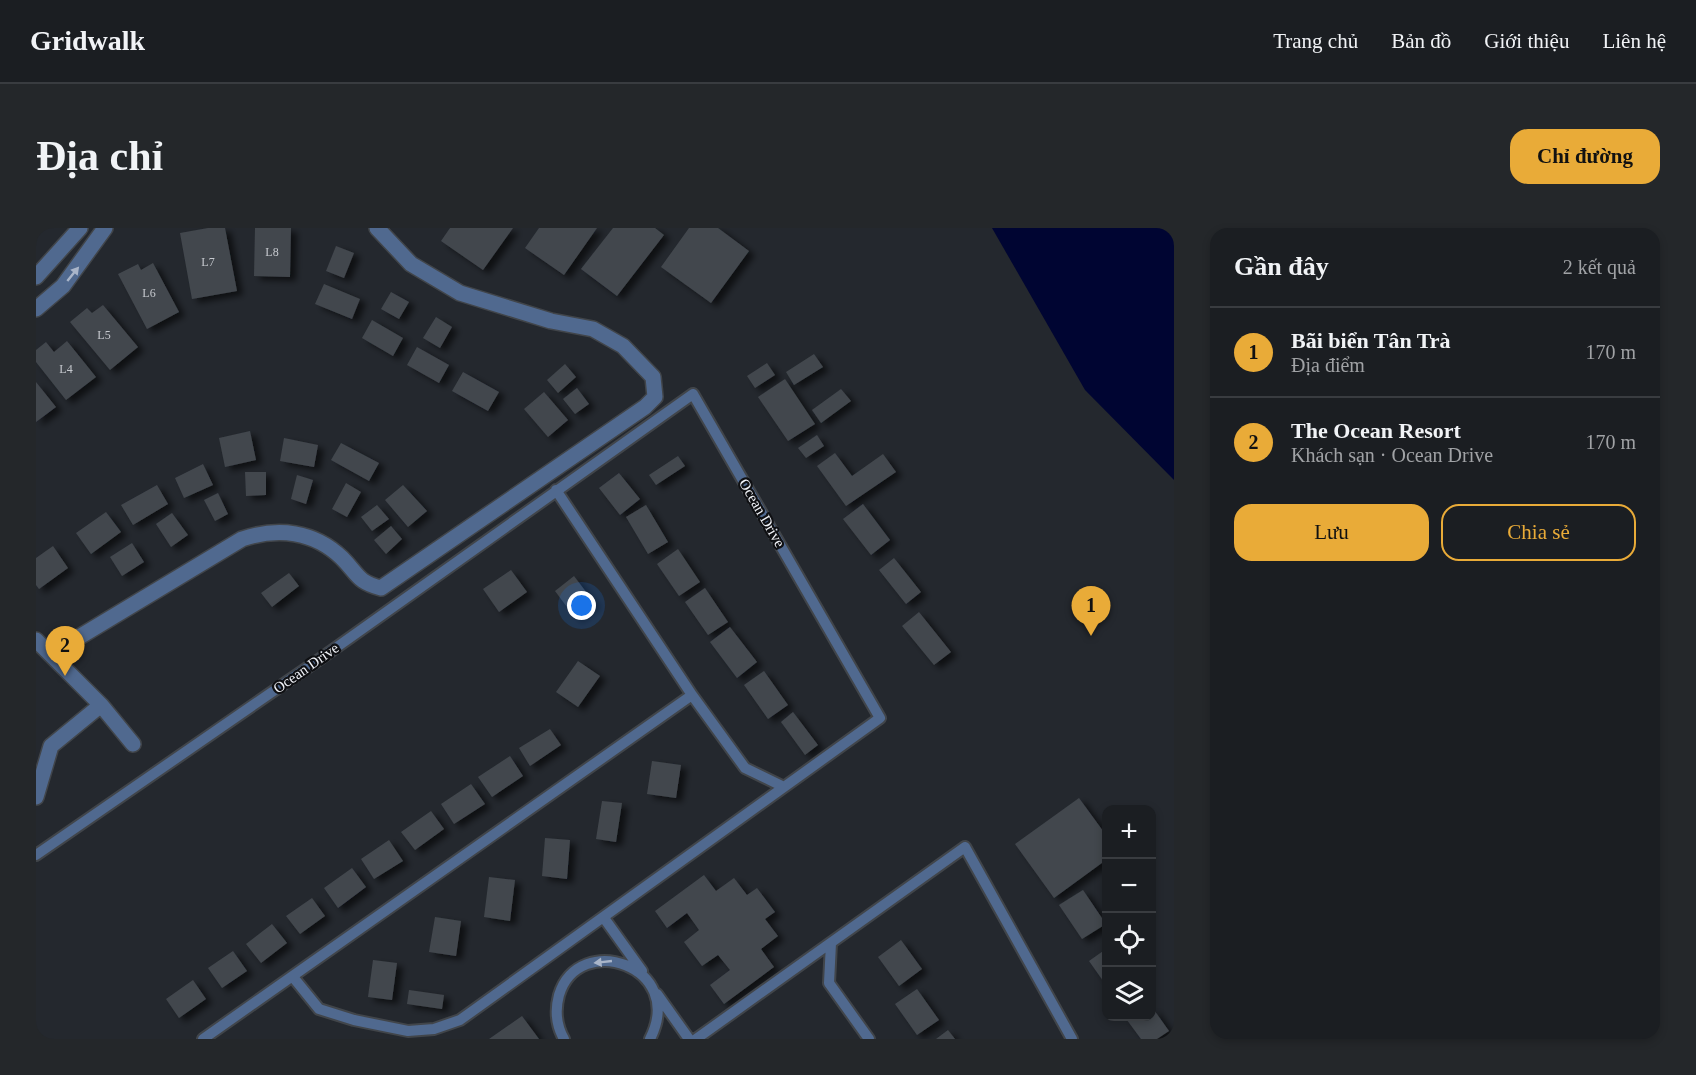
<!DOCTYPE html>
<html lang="vi">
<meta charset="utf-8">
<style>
:root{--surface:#1b1e22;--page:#24272a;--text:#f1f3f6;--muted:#a0a2a5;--line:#393c40;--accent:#e9ab38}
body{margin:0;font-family:Georgia,serif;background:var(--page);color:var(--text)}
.controls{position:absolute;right:18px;bottom:18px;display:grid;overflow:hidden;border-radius:12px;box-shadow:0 3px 9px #0003}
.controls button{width:54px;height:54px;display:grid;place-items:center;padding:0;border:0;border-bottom:2px solid var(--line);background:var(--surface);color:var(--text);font:30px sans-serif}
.you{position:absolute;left:546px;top:378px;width:21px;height:21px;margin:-15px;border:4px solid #fff;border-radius:50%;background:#1a73e8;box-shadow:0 0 0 9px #1a73e833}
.badge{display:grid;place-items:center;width:39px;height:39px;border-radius:50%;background:var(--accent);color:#111;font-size:20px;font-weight:700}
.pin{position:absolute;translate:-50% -50px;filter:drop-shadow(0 2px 3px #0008)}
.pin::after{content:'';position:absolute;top:32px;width:21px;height:18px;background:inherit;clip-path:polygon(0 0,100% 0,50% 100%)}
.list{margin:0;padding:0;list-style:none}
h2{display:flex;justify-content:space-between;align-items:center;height:78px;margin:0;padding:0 24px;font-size:26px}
h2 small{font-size:20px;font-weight:400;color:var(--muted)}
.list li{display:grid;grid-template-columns:39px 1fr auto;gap:18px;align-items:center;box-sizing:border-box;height:90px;padding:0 24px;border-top:2px solid var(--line)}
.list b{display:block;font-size:22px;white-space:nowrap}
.list p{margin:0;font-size:20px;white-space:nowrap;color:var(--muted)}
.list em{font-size:20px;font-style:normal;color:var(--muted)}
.actions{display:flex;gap:12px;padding:18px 24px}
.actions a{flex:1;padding:14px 0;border:2px solid var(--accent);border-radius:18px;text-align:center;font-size:21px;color:var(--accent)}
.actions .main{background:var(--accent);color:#111}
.icon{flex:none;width:33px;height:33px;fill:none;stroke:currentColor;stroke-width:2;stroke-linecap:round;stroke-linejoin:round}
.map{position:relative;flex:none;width:1138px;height:811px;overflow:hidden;border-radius:18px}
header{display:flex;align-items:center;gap:36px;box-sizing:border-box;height:84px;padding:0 30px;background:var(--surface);border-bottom:2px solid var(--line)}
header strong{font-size:28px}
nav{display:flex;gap:33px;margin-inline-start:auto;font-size:21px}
.intro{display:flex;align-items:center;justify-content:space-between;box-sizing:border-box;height:144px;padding:0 36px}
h1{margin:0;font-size:42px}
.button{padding:15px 27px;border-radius:18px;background:var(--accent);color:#111;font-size:21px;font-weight:700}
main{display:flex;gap:36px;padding:0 36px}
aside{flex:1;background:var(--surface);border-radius:18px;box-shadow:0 3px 9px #0003}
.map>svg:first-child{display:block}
.water{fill:#000532}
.building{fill:#42474d;filter:url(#shadow)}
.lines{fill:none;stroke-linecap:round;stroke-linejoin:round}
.lane-casing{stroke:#41454a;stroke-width:14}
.street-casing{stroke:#41454a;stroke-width:18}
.lane{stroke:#50698f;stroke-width:10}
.street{stroke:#50698f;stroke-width:15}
.oneway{fill:#a9b5c9}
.labels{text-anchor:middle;stroke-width:4.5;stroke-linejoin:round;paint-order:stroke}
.number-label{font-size:12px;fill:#c6c9ce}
.street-label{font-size:15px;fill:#f2f4f9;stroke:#0f1013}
</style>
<header>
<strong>Gridwalk</strong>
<nav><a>Trang chủ</a><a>Bản đồ</a><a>Giới thiệu</a><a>Liên hệ</a></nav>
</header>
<div class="intro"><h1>Địa chỉ</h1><a class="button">Chỉ đường</a></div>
<main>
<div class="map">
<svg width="1138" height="811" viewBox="0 0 1138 811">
<defs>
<filter id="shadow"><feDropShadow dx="6" dy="4" stdDeviation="3" flood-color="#0009"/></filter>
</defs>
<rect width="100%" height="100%" fill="#24282e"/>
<path class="water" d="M956,0h182v252l-89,-90z"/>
<path class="building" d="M172,0h17l12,63 -45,8 -12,-66z
M219,0h36l-1,49 -36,-1z
M414,0h63l-30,42 -42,-29z
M503,0h58l-33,47 -39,-27z
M577,0h42l9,7 -47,61 -36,-27z
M653,0h29l31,23 -38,52 -50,-36z
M300,18l18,7 -10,25 -18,-7z
M117,35l26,49 -32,17 -29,-55 20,-10 3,6z
M288,56l36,15 -8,20 -37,-15z
M355,64l18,10 -10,17 -18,-10z
M67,77l35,42 -28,23 -40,-48 17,-14 5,5z
M400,89l16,10 -12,21 -17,-10z
M336,92l31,18 -10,18 -31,-18z
M31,113l29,36 -30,23 -30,-38v-12l10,-8 8,10z
M381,119l32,18 -10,18 -32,-18z
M778,126l9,13 -29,18 -8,-13z
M731,135l8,12 -20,13 -8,-12z
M529,136l11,13 -18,16 -11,-13z
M427,144l36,20 -11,19 -36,-20z
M749,151l30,45 -27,17 -30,-44z
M0,154l20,25 -20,15z
M541,160l12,16 -14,10 -12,-15z
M805,161l10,12 -30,22 -9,-13z
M508,164l24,28 -20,17 -24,-28z
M214,203l6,29 -31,7 -6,-29z
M781,207l7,11 -18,12 -8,-10z
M248,210l34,7 -4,22 -34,-6z
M305,215l38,20 -10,18 -38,-21z
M799,225l17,23 31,-22 13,18 -50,34 -29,-40z
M642,228l7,10 -29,19 -7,-10z
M167,236l10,21 -29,13 -9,-20z
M209,244h21v23l-20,1z
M583,245l21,26 -20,16 -21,-27z
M261,247l16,5 -7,24 -15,-5z
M310,255l15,9 -14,25 -15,-8z
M121,257l11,19 -35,21 -12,-20z
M367,257l24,26 -19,16 -23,-27z
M182,265l10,21 -13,7 -11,-21z
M827,276l27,36 -19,15 -28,-36z
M341,277l12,14 -17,12 -11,-14z
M610,277l22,37 -20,12 -22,-37z
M70,284l15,20 -30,22 -15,-21z
M136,285l16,22 -17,12 -15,-23z
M355,298l11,13 -16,15 -12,-14z
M96,315l12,19 -22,14 -12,-19z
M17,318l15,22 -29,21 -3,-4v-27z
M642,321l22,33 -21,14 -22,-32z
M858,330l27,34 -15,12 -27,-34z
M475,342l16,22 -28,20 -16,-23z
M253,345l10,13 -27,21 -11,-14z
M538,348l21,28 -19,15 -21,-28z
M669,360l23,34 -20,13 -23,-33z
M883,384l32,40 -17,13 -32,-39z
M694,399l27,35 -20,16 -27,-36z
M542,433l22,15 -22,31 -22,-15z
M728,443l24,34 -20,14 -24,-34z
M757,484l25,33 -13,10 -24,-33z
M514,501l11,16 -31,21 -11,-18z
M474,528l13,20 -31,21 -14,-20z
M616,533l29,4 -5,33 -29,-4z
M435,556l14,20 -31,20 -13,-20z
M1043,570l27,37v25l-52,38 -39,-54z
M566,573l20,2 -6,39 -20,-3z
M395,583l13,18 -29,21 -14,-18z
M509,610l25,2 -3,39 -25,-3z
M353,612l14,21 -29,18 -13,-20z
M316,640l14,19 -28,21 -14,-20z
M668,647l12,16 18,-13 13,17 10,-7 18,24 -10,7 13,17 -17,13 13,18 -50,37 -14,-19 20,-15 -12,-15 -16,11 -18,-24 15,-12 -12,-17 -20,15 -12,-17z
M453,649l26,3 -5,41 -26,-4z
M1047,662l23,34 -24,15 -23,-34z
M276,670l13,18 -25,18 -14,-18z
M399,689l26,4 -5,35 -27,-4z
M236,696l15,19 -26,20 -15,-19z
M865,712l21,29 -23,17 -21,-29z
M1070,721v36l-17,-24z
M197,723l14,20 -25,17 -14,-20z
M337,732l24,3 -5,37 -24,-3z
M157,752l13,19 -27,19 -13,-19z
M881,761l22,31 -22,15 -22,-31z
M373,762l35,5 -2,14 -35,-5z
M1116,779l17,24 -12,8h-16l-17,-23h28z
M486,788l17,23h-50z
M912,802l7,9h-19z"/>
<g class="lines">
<defs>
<path id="lane" d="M520,262l136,205 53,73 39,19
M0,627l284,-196 373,-265 187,324 -420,302 -26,9 -26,2 -54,-11 -35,-11 -26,-32
M568,690l38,53
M795,715l-2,40 40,56
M621,766l32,45
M167,811l489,-344
M528,811c-8,-14 -9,-29 -5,-44 20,-65 128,-29 91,44
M660,811l269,-192 107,192"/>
<path id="street" d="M0,49l44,-49
M0,81l27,-23 42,-58
M0,412l65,65 32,39
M15,426l191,-115c36,-12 72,-8 100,19 16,16 15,24 39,30l264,-181 10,-10 -2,-20 -30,-31 -30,-17 -42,-8 -91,-28 -49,-29 -34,-36
M0,569l15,-51 50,-41"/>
</defs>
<use href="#lane" class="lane-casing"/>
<use href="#street" class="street-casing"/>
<use href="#lane" class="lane"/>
<use href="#street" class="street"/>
</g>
<defs><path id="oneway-solid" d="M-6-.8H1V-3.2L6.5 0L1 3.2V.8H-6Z" transform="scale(1.5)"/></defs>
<g class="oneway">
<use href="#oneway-solid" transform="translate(37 46) rotate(-51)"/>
<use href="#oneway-solid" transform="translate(567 734) rotate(174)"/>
</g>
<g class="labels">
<g class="number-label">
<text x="236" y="28">L8</text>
<text x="172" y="38">L7</text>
<text x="113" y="69">L6</text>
<text x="68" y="111">L5</text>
<text x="30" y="145">L4</text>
</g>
<g class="street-label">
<text transform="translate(726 285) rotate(60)" y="5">Ocean Drive</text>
<text transform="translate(270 440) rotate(-35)" y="5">Ocean Drive</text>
</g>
</g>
</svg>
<div class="controls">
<button>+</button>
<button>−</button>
<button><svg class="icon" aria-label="locate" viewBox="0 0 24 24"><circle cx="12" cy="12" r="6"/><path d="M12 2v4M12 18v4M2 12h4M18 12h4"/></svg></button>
<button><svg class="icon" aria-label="layers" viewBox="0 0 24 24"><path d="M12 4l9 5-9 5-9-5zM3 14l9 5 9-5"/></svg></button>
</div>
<div class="you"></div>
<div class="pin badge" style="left:1055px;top:408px">1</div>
<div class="pin badge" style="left:29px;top:448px">2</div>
</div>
<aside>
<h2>Gần đây<small>2 kết quả</small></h2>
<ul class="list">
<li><span class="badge">1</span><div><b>Bãi biển Tân Trà</b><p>Địa điểm</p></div><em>170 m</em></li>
<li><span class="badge">2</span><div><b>The Ocean Resort</b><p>Khách sạn · Ocean Drive</p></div><em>170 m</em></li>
</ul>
<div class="actions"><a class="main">Lưu</a><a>Chia sẻ</a></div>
</aside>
</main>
